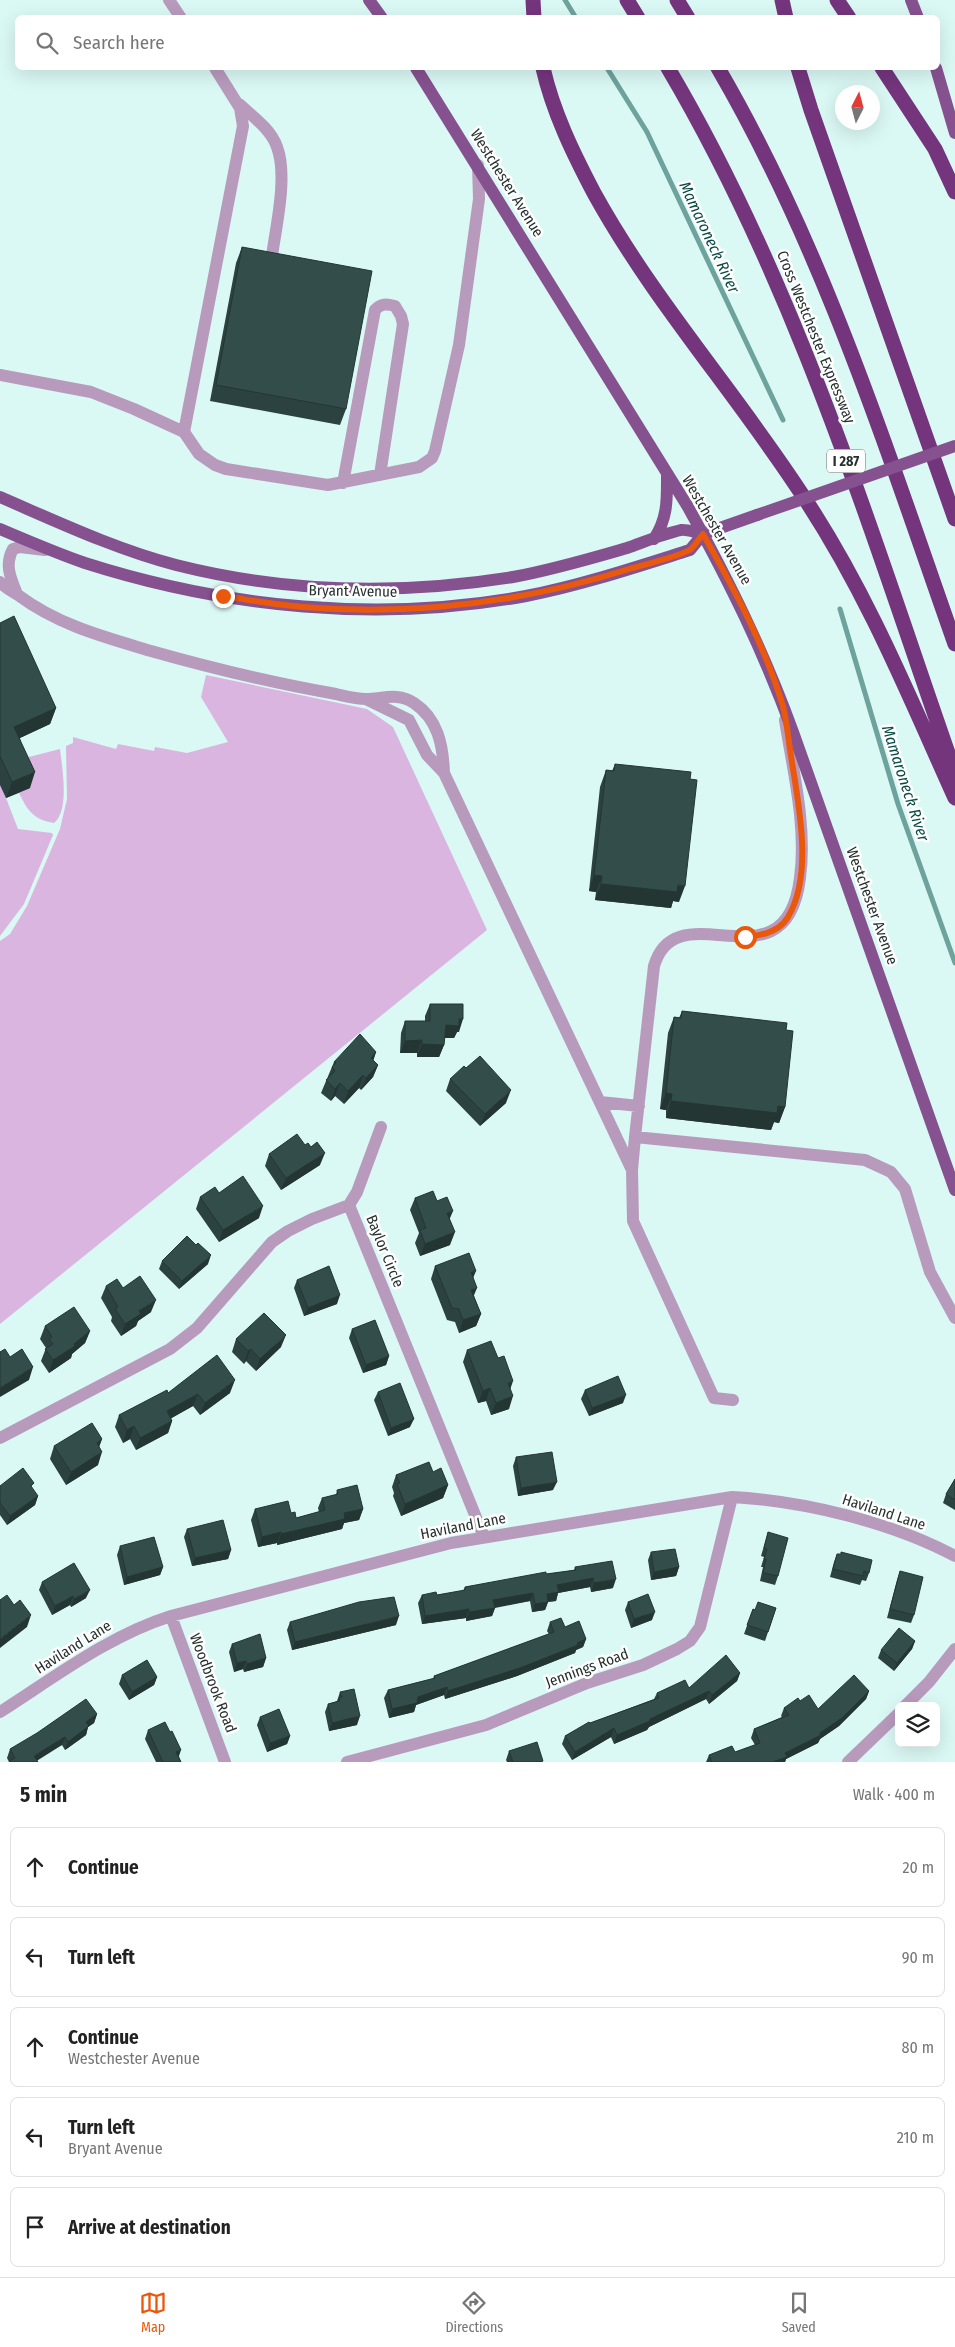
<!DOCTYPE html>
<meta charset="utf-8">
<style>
:root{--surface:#fff;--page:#f6f6f6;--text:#222;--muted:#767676;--line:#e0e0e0;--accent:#ea580c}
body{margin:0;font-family:"Fira Sans Condensed",sans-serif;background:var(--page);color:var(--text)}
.controls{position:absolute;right:15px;bottom:15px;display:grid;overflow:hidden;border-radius:8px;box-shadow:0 5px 20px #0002}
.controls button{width:45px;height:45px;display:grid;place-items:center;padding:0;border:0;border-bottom:1px solid var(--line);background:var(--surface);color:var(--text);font:25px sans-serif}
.compass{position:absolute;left:835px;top:85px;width:45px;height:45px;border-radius:50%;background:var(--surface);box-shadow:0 5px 20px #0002;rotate:6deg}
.stop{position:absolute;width:15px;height:15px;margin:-11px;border:4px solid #ea580c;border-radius:50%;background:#fff}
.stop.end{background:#ea580c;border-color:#fff;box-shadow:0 1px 5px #0008}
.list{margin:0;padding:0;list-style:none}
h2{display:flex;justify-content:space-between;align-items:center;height:65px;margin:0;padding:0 20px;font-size:21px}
h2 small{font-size:16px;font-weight:400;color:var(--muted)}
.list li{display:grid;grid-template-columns:32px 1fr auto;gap:15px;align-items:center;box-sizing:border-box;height:80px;margin:0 10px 10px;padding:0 10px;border:1px solid var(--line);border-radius:8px}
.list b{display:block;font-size:19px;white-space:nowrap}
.list p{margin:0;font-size:16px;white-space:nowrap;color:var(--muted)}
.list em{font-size:16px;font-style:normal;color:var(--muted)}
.icon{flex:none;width:28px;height:28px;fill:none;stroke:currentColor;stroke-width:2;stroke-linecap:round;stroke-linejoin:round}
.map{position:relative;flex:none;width:955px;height:1762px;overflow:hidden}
.search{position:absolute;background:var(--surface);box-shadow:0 5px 20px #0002;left:15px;right:15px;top:15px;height:55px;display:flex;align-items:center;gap:12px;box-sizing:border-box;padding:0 18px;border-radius:8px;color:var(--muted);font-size:19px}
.sheet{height:515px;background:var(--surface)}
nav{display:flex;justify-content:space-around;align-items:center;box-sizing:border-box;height:70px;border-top:1px solid var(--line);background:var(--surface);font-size:14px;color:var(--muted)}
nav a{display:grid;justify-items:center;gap:2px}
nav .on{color:var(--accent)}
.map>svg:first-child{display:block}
.green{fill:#dab5e0}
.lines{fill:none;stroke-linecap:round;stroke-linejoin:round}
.stream{stroke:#6ea29d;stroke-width:5}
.minor{stroke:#b89abd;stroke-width:12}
.major{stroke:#86518f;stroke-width:12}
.highway{stroke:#74357d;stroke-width:15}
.major-bridge{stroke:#86518f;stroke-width:12}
.wall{fill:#2c4240}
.shaded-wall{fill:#243634}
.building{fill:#334d4a;stroke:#243634}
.route{stroke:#ea580c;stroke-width:6}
.labels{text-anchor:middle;stroke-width:5;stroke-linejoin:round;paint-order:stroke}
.shield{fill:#fefefe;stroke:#666e6d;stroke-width:1}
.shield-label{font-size:14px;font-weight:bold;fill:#25312f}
.street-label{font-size:15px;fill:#25312f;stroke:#fefefe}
.water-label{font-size:16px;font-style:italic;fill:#094a45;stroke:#fefefe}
</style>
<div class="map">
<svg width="955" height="1762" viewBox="0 0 955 1762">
<rect width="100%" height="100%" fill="#daf8f4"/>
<path class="green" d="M0,635l10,104 15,19 35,-9c2,18 10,61 -6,74 -20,-3 -27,-13 -35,-30l-13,5 12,31 34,4 1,2 -29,69 -24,32z
M206,675l161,34 26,18 94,203 -487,394v-383l10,-7 17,-28 33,-77 7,-30 -1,-53 7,-3v-6l43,12 2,-5 36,7 1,-4 32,6 41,-11 -27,-45z"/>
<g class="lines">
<path class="stream" d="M565,0l11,18
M607,68l40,64 136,288
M840,609l58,195 57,159"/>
<path class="minor" d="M169,0l12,18
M239,104c13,12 32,25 38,43 11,29 -1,79 -5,109
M0,375l91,17 43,17 50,23 15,22 16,11 11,4 102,16 91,-18 13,-9 3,-7 24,-106 20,-146 -1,-34
M184,432l59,-306 -3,-18 -25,-40
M343,483l32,-173c6,-7 12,-6 20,-4l6,10 2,8 -23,151
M0,582c5,6 12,9 18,13 40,30 86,42 133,56 60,17 122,32 185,43 9,2 20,5 30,5 16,0 32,-7 48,4 24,16 29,42 30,70
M17,594c-6,-15 -13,-29 -4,-45l7,-2 25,3
M366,699l43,21 18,35 17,18 187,395
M600,1102l39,4
M635,1137l230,23 26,12 14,17 25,83 25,46
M349,1205l135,332
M349,1205l8,-13 24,-65
M733,1400l-19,-2 -81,-177 -1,-51 3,-33 19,-171c23,-78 132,27 146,-88 7,-52 -7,-107 -15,-158
M0,1438l170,-89 27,-21 75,-86 16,-11 24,-12 37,-14
M171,1616l54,146
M905,1706l24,-24 26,-33
M0,1712c55,-35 108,-76 171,-96l280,-73 281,-46c72,4 159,25 223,59
M347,1762l139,-37 101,-42 56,-18 34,-16 13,-8 10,-14 32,-130
M848,1762l51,-49"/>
<path class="major" d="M369,0l13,18
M911,0l7,18
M416,68l272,439c42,76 75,143 105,225l162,458
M936,68l19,65
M0,497c58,25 115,52 176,68 111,28 225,30 337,12 39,-7 76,-18 114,-29 17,-6 36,-14 54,-18 6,-1 15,3 22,4
M0,529c28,12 56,24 85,34 141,45 295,60 441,33 56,-11 110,-29 164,-46l13,-16 54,-19
M654,539c14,-21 13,-40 13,-64"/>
<path class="highway" d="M533,0l1,18
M627,0l11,18
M677,0l11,18
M782,0l4,18
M837,0l12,18
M543,68c10,44 30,85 51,125 60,109 144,202 211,306 62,94 104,197 150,299
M668,68c130,220 203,465 287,705
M718,68c105,180 168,380 237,576
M798,68l13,42 144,409
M882,68l53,81 20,43"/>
<path class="major-bridge" d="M757,515l198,-69"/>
</g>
<path class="wall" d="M242,247l104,162 -6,16 -130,-24 26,-138z
M0,623l56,85 -6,16 -30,14 10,50 -24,10 -6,-13z
M615,764l64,138 -6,-1 -2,7 -76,-8 1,-8 -7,-1 11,-104 6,-17 6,1z
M430,1004l29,28h-2l-3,6h-10v7l-5,12h-22v-4h-17l1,-20 4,-12h20v-5z
M682,1011l104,19 -1,77 -6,16 -5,-1 -3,8 -105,-12v-8l-6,-1 8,-76 6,-16 5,1z
M376,1052l-3,8 5,5 -5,12 -12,13 -2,-2 -15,16 -9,-8 -4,5 -10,-8 13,-31z
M450,1079l56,24 -26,23 -34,-35z
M305,1145l15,20 -39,25 -16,-24 4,-12z
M219,1193l40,25 -40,24 -23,-33 4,-12z
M415,1198l22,3 13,18v26l-30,11 -5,-13 4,-10 -9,-23z
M162,1261l46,3 -29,25 -20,-20z
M435,1266l38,12 1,18 7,18 -5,12 -17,7 -4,-11 -8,-2 -16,-41z
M297,1280l40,24 -33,12 -10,-28z
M106,1286l17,2 28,24 -13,9 -2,5 -15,10 -10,-15 1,-4 -11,-19z
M45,1326l45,5 -5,12 -13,11 -1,4 -22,15 -8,-12 5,-13 -6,-9z
M352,1329l37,27 -3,9 -23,8 -14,-35z
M236,1339l45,8 -25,24 -10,-10 -2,3 -12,-12z
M467,1350l43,39 -1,20 -18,6 -5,-14 -8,2 -15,-41z
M585,1390l38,13 -34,13 -8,-17z
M378,1392l32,35 -22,9 -14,-36z
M168,1393h62l-30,22 -7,-9 -22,12 1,3 -4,12 -32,17 -6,-11 -7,4 -8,-16 4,-12z
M102,1439l-3,8 -1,18 -32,20 -16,-26 4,-13z
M516,1457l37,33 -35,6 -5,-30z
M433,1472l15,13 -5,13 -42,18 -8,-20 1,-3 -2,-6 4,-12z
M955,1479v31l-12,-7 3,-9z
M0,1486l38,10 -3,9 -28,20 -7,-10z
M337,1490l26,19 -4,11 -15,3 -2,6 -65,16v-2l-19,4 -7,-27 4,-11 36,4 5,5 23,-6 -1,-4 4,-10 14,-3z
M187,1529l44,21 -3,9 -36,7 -8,-29z
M768,1532l10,44 -3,9 -15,-4 3,-14h-2l3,-10 -3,-1z
M120,1546l43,21 -3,8 -36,10 -7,-30z
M651,1552l28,15 -3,9 -25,4 -3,-20z
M837,1554l32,19 -3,8 -4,-1 -2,5 -30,-8 4,-15z
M575,1567l38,21 -22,4 -1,-5 -32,6 -2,8 -8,1 -3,8 -13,2 -2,-11 -35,7 -3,8 -26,5v-3l-44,6 -4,-21 4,-8h15l26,-4 2,-4 109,-17z
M900,1571l14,44 -3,8 -24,-5 10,-38z
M42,1582l44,16 -15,9 -1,-2 -18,10 -13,-25z
M628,1602l24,18 -21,8 -6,-18z
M776,1608l-11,33 -21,-7 9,-25 2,1z
M290,1622l106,3 -104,25 -5,-20z
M550,1622l15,5 21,12 -3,8 -7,3 -1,3 -58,23 -72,23 -1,-4 -28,10 -2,7 -25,6 -5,-20 4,-8 45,-11 1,-3 115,-42 -2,-3z
M915,1641l-3,8 -18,22 -16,-13 3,-8z
M232,1644l34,14 -3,9 -19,5 -1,-3 -9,3 -5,-20z
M740,1673l-3,8 -28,23 -3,-5 -57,28 -2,3 -33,14 -3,-7 -39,23 -10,-16 3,-8 25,-13 64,-24 3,-6 32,-5z
M122,1675l35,2 -3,8 -25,15 -10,-16z
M869,1691l-3,8 -27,27 -19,13 -2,4 -32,16 -1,3h-79l3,-7 26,-3 20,-7 -4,-7 3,-9 28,-12 -1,-1 3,-8 16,-7 18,8z
M340,1692l17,33 -28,6 -4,-19 3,-8 9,-3z
M97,1714l-3,9 -6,4 -2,8 -21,15 -3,-5 -53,17 -2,-4 3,-9z
M260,1717l30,19 -3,8 -20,8 -10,-27z
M148,1730l22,2 11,30h-25l-11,-23z
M509,1751l34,11h-36l-1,-2z"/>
<path class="shaded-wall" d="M56,708l-6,16 -41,19 5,-16z
M35,772l-5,16 -24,10 6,-16z
M594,875l8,1 -6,16 -7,-1z
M601,884l77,1 7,1 -6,16 -6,-1 -2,7 -76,-8z
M459,1019h4l-4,13h-2l-3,6h-13l5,-13z
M422,1040l-5,13h-17l5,-12z
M422,1044l22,1 -5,12h-22z
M376,1052l-4,13 -1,-7z
M378,1065l-5,12 -12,13 5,-12z
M363,1075l-4,13 -15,16 4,-13z
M340,1083l-5,13 -4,5 4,-12z
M511,1090l-5,13 -26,23 5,-12z
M666,1093l6,1 -6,16 -6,-1z
M671,1101l107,5 7,1 -6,16 -5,-1 -3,8 -105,-12z
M325,1153l-5,12 -39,25 5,-12z
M263,1206l-4,12 -40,24 4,-12z
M453,1211l-5,12 -1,-10z
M455,1232l-5,13 -30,11 5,-12z
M211,1255l-3,9 -29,25 3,-8z
M476,1271l-5,12v-11z
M477,1288l-5,12 -1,-10z
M340,1295l-3,9 -33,12 4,-8z
M156,1300l-5,12 -13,9 -2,5 -15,10 4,-12 14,-13z
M481,1314l-5,12 -17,7 4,-13z
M90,1331l-5,12 -13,11 -1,4 -22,15 4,-13z
M286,1335l-5,12 -25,24 4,-12z
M251,1349l-5,12 -2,3 4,-13z
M389,1356l-3,9 -23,8 3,-8z
M33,1367l-4,13 -29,17v-9z
M235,1380l-5,13 -30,22 5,-12z
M513,1381l-4,12 -1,-10z
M490,1388l-4,13 -8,2 5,-12z
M198,1394l-5,12 -30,17 4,-12z
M626,1395l-3,8 -34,13 3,-8z
M513,1396l-4,13 -18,6 5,-12z
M414,1419l-4,8 -22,9 3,-8z
M172,1421l-4,12 -32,17 4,-12z
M134,1426l-4,13 -7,4 4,-13z
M102,1439l-5,13v-9z
M102,1452l-4,13 -32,20 5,-13z
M557,1482l-4,8 -35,6 3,-8z
M448,1485l-5,13 -42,18 4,-12z
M38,1496l-3,9 -28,20 3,-9z
M363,1509l-4,11 -15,3 -2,6 -65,16 4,-11 63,-21z
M281,1532l-4,11 -19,4 4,-10z
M231,1550l-3,9 -36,7 3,-8z
M163,1567l-3,8 -36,10 3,-8z
M679,1567l-3,9 -25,4 3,-8z
M593,1578l-3,9 -32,6 -2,8 -11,1h3l-3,8 -13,2 3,-8 22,-19z
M616,1579l-3,9 -22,4 3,-9z
M90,1590l-4,8 -15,9 3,-8z
M533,1593l-3,8 -40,7 3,-8z
M73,1596l-3,9 -18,10 3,-9z
M495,1608l-3,8 -26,5 3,-9z
M469,1609l-3,9 -44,6 3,-8z
M655,1612l-3,8 -21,8 3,-9z
M31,1615l-4,12 -27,21v-9z
M399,1616l-3,9 -104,25 3,-8z
M586,1639l-3,8 -7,3 -1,3 -58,23 -72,23 3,-8z
M915,1641l-3,8 -18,22 3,-8z
M266,1658l-3,9 -19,5 3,-8z
M246,1661l-3,8 -9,3 3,-9z
M740,1673l-3,8 -28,23 3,-9z
M157,1677l-3,8 -25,15 3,-8z
M447,1687l-3,8 -28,10 -2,7 -25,6 3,-9 26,-12z
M709,1691l-3,8 -57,28 -2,3 -33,14 3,-9z
M869,1691l-3,8 -27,27 -19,13 -2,4 -32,16 -1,3h-13l13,-9 35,-20z
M97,1714l-3,9 -6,4 -2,8 -21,15 3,-8 18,-20z
M360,1716l-3,9 -28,6 3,-8z
M614,1728l-3,9 -39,23 3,-8z
M290,1736l-3,8 -20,8 3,-9z
M65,1737l-3,8 -27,17 -1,-6z
M181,1750l-3,9 -2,-7z"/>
<path class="building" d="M242,247l130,24 -26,138 -130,-24z
M14,616l42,92 -42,19 21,45 -23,10 -12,-26v-133z
M615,764l76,8 -1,7 7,1 -12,106 -7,-1 -1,7 -76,-8 1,-8 -8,-1 12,-105 8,1z
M430,1004h33v15h-4v7l-13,-1 -2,20 -22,-1v-4l-17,1v-20h25z
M682,1011l105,12 -1,7 7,1 -8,76 -7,-1 -1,7 -106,-12 1,-7 -6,-1 8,-76 7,1z
M360,1034l16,18 -5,6 7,7 -12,13 -3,-3 -15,16 -8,-8 -5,6 -9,-9 9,-9 -3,-4 4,-4 -2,-1z
M480,1056l31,34 -26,24 -35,-35 14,-13 2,2z
M297,1134l8,11 3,-2 3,4 6,-5 8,11 -39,25 -17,-24z
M243,1176l20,30 -40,24 -23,-33 15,-10 4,6z
M433,1191l4,10 10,-4 6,14 -6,2 8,19 -30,12 -5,-14 6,-2 -11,-30z
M187,1236l9,9 2,-2 13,12 -29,26 -20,-20z
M469,1253l7,18 -5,1 6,16 -6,2 10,24 -18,6 -4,-11 -7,-1 -17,-42z
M329,1266l11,29 -32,13 -11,-28z
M140,1276l16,24 -17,11 2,3 -16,10 -10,-15 3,-2 -12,-21 11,-7 6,9z
M74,1307l16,24 -16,13 1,2 -22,14 -8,-11 8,-5 -4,-5 3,-2 -7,-11z
M264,1313l22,22 -26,24 -9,-10 -3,2 -12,-12z
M375,1320l14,36 -23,9 -14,-36z
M491,1341l7,17 6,-2 9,25 -5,2 5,13 -17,7 -6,-15 -7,3 -16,-41z
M5,1349l5,8 12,-8 11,18 -33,21v-36z
M217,1355l18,25 -30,23 -7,-9 -31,17 5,10 -32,17 -6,-12 -7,4 -8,-15 48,-25 1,3z
M618,1376l8,19 -34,13 -7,-18z
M400,1383l14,36 -23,9 -13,-36z
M92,1423l10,16 -5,4 5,9 -31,20 -17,-26z
M552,1452l5,30 -36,6 -5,-31z
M429,1462l4,10 8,-4 7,17 -43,19 -8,-20 3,-1 -4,-8z
M23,1468l11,15 -3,3 7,10 -28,20 -10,-13v-17z
M955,1479v21l-9,-6z
M357,1485l6,24 -19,4 1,6 -64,15v-2l-19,5 -7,-28 33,-8 3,12 4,-1 1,6 29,-8 -3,-12 16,-4 -1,-4z
M223,1520l8,30 -36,8 -8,-29z
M768,1532l20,6 -10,38 -15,-3 3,-14h-2l3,-10 -3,-1z
M154,1537l9,30 -36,10 -7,-31z
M675,1549l4,18 -25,5 -3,-20z
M841,1552l31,8 -3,13 -5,-2 -1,5 -30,-7 4,-15h4z
M612,1561l4,18 -22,4 -1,-5 -36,7 2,7 -12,2 1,8 -13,2 -2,-11 -40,7 2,8 -26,4v-3l-44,7 -3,-21 14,-3 1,3 28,-5v-3l81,-15v2l30,-4 -1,-3z
M74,1563l16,27 -16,9 -1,-3 -18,10 -13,-24z
M900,1571l23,6 -9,38 -24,-6z
M648,1594l7,18 -21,7 -6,-17z
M7,1595l7,10 6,-5 11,15 -31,24v-39z
M394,1597l5,19 -104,26 -5,-20 69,-20z
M758,1602l18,6 -8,24 -21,-7 6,-16 2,1z
M561,1618l4,9 14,-6 7,18 -9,4 1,2 -58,23 -72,23 -1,-4 -29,10 -1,6 -25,6 -4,-19 47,-12 -1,-2 120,-44 -4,-10z
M899,1628l16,13 -18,22 -16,-13z
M260,1634l6,24 -19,6 -1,-3 -9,2 -5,-19z
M726,1655l14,18 -28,22 -3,-4 -59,28v2l-33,14 -3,-7 -39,24 -10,-16 24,-14 1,1 69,-25 -2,-5 28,-13 4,8z
M147,1660l10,17 -25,15 -10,-17z
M854,1675l15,16 -27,27 -22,15 1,2 -36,18 2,4 -15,5h-60l-3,-7 23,-9 3,6 25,-9 -6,-14 35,-14 -5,-7 14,-10 2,3 9,-6 9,14z
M354,1689l6,27 -28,7 -4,-19 12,-3 -1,-3 3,-1 -2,-5z
M86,1699l11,15 -11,8 3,4 -21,16 -3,-5 -31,19 4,6h-28l-1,-1 6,-3 -5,-9 27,-16z
M279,1709l11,27 -20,7 -10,-26z
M165,1722l5,10 2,-1 9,19 -5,2 5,10h-18l-15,-32z
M537,1742l6,19 -3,1h-27l-4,-11z"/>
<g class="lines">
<path class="route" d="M223,596c27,4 53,9 80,11 110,9 221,-5 326,-38 13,-4 53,-13 62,-20 4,-4 8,-10 12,-15 30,53 61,110 79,169 5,16 6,35 9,53 7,46 23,118 -3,161 -8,14 -27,19 -43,20"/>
</g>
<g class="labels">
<rect class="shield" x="827" y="449.5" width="38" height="23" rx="4"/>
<g class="shield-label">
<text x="846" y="466">I 287</text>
</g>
<g class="street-label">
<text transform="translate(507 183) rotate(58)" y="5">Westchester Avenue</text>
<text transform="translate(816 337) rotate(68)" y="5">Cross Westchester Expressway</text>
<text transform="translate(717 530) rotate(60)" y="5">Westchester Avenue</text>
<text transform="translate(353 591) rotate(1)" y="5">Bryant Avenue</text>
<text transform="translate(872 906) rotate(70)" y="5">Westchester Avenue</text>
<text transform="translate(385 1251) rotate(68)" y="5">Baylor Circle</text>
<text transform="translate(884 1512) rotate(18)" y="5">Haviland Lane</text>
<text transform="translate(463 1526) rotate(-11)" y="5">Haviland Lane</text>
<text transform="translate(73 1647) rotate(-32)" y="5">Haviland Lane</text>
<text transform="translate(587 1668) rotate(-20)" y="5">Jennings Road</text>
<text transform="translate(213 1683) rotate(69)" y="5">Woodbrook Road</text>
</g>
<g class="water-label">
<text transform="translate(710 237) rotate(65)" y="6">Mamaroneck River</text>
<text transform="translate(906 783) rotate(72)" y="6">Mamaroneck River</text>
</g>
</g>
</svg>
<div class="controls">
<button><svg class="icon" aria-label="layers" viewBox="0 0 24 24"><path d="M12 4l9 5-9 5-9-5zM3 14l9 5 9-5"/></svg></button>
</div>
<svg class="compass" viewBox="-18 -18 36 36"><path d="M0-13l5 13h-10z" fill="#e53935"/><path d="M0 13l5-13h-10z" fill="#767676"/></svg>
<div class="stop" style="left:745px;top:937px"></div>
<div class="stop end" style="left:223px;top:596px"></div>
<div class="search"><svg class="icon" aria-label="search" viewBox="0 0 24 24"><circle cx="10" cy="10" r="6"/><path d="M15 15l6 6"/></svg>Search here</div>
</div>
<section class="sheet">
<h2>5 min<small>Walk · 400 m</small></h2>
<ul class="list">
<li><svg class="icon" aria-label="ahead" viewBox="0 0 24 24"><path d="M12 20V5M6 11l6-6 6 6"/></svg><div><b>Continue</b></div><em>20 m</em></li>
<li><svg class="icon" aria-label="left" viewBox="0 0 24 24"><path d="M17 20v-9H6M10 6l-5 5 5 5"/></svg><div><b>Turn left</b></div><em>90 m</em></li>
<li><svg class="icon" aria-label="ahead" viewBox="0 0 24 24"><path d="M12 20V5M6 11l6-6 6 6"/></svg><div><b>Continue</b><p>Westchester Avenue</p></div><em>80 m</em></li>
<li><svg class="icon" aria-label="left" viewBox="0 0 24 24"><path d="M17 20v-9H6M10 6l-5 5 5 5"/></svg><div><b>Turn left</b><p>Bryant Avenue</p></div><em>210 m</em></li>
<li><svg class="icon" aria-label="arrive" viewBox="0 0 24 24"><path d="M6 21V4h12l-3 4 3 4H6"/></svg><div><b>Arrive at destination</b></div></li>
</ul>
</section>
<nav>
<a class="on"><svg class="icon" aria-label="map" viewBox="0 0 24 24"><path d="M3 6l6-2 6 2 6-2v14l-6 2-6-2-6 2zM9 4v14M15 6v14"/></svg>Map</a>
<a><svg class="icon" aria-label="directions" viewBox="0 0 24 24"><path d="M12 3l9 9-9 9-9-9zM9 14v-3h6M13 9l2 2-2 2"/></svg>Directions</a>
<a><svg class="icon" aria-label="saved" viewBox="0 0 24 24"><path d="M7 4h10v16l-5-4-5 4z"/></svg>Saved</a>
</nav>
